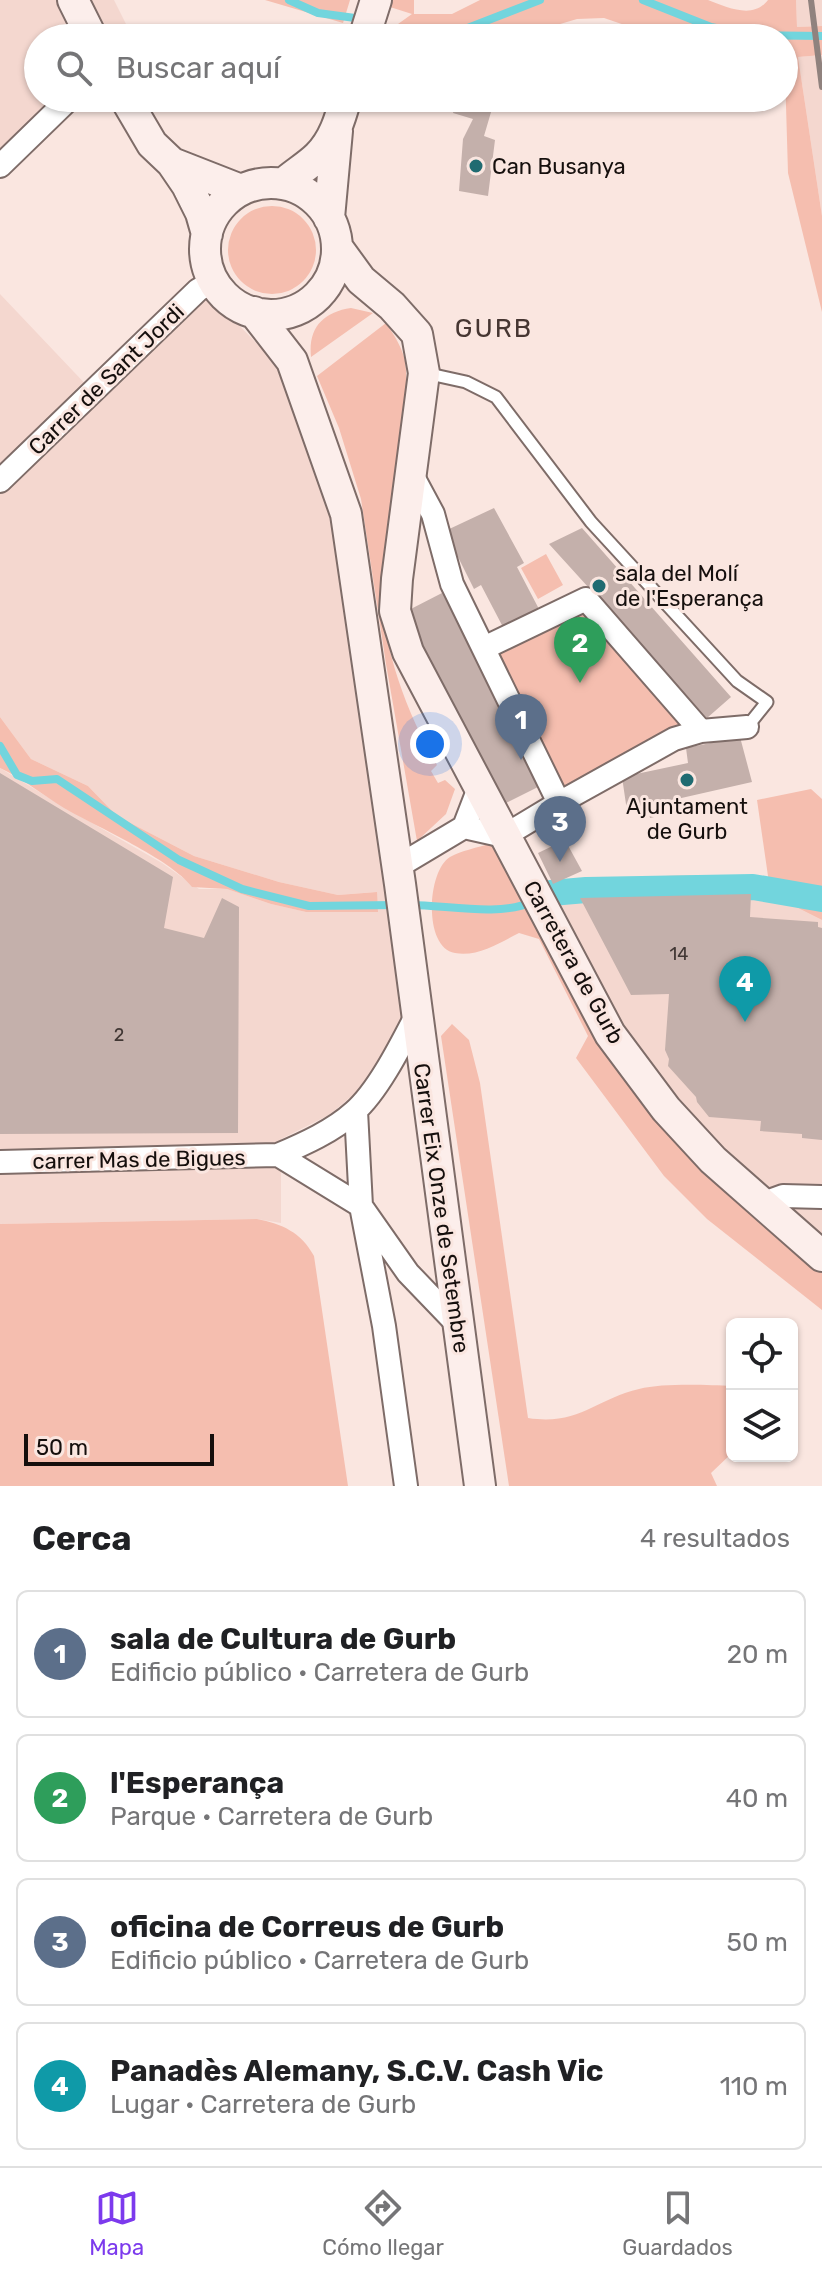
<!DOCTYPE html>
<html lang="es">
<meta charset="utf-8">
<style>
:root{--surface:#fff;--page:#f2f2f2;--text:#202124;--muted:#757577;--line:#e0e0e0;--accent:#7c3aed}
body{margin:0;font-family:Rubik,sans-serif;background:var(--page);color:var(--text)}
.controls{position:absolute;right:24px;bottom:24px;display:grid;overflow:hidden;border-radius:12px;box-shadow:0 2px 6px #0004}
.controls button{width:72px;height:72px;display:grid;place-items:center;padding:0;border:0;border-bottom:2px solid var(--line);background:var(--surface);color:var(--text);font:40px sans-serif}
.scale{position:absolute;left:24px;bottom:20px;width:190px;box-sizing:border-box;padding-left:8px;border:4px solid #150f0d;border-top:0;font-size:22px;line-height:28px;white-space:nowrap;color:#150f0d;-webkit-text-stroke:6px #fae6e0;paint-order:stroke}
.you{position:absolute;left:430px;top:744px;width:28px;height:28px;margin:-20px;border:6px solid #fff;border-radius:50%;background:#1a73e8;box-shadow:0 0 0 12px #1a73e833}
.badge{display:grid;place-items:center;width:52px;height:52px;border-radius:50%;background:var(--accent);color:#fff;font-size:26px;font-weight:700}
.pin{position:absolute;translate:-50% -66px;filter:drop-shadow(0 2px 4px #0008)}
.pin::after{content:'';position:absolute;top:42px;width:28px;height:24px;background:inherit;clip-path:polygon(0 0,100% 0,50% 100%)}
.list{margin:0;padding:0;list-style:none}
h2{display:flex;justify-content:space-between;align-items:center;height:104px;margin:0;padding:0 32px;font-size:34px}
h2 small{font-size:26px;font-weight:400;color:var(--muted)}
.list li{display:grid;grid-template-columns:52px 1fr auto;gap:24px;align-items:center;box-sizing:border-box;height:128px;margin:0 16px 16px;padding:0 16px;border:2px solid var(--line);border-radius:12px}
.list b{display:block;font-size:30px;white-space:nowrap}
.list p{margin:0;font-size:26px;white-space:nowrap;color:var(--muted)}
.list em{font-size:26px;font-style:normal;color:var(--muted)}
.icon{flex:none;width:44px;height:44px;fill:none;stroke:currentColor;stroke-width:2;stroke-linecap:round;stroke-linejoin:round}
.map{position:relative;flex:none;width:822px;height:1486px;overflow:hidden}
.search{position:absolute;background:var(--surface);box-shadow:0 2px 6px #0004;left:24px;right:24px;top:24px;height:88px;display:flex;align-items:center;gap:20px;box-sizing:border-box;padding:0 28px;border-radius:44px;color:var(--muted);font-size:30px}
.sheet{height:680px;background:var(--surface)}
nav{display:flex;justify-content:space-around;align-items:center;box-sizing:border-box;height:112px;border-top:2px solid var(--line);background:var(--surface);font-size:22px;color:var(--muted)}
nav a{display:grid;justify-items:center;gap:4px}
nav .on{color:var(--accent)}
.map>svg:first-child{display:block}
.built{fill:#f4d7cf}
.green{fill:#f5beaf}
.lines{fill:none;stroke-linecap:round;stroke-linejoin:round}
.stream{stroke:#72d5dd;stroke-width:8}
.canal{stroke:#72d5dd;stroke-width:26}
.building{fill:#c4b0ab}
.lane-casing{stroke:#7e6c68;stroke-width:15}
.street-casing{stroke:#7e6c68;stroke-width:26}
.secondary-casing{stroke:#7e6c68;stroke-width:34}
.lane{stroke:#fff;stroke-width:11}
.street{stroke:#fff;stroke-width:22}
.secondary{stroke:#fceeeb;stroke-width:30}
.rail{stroke:#90827e;stroke-width:6}
.poi-dot{fill:#206b71;stroke:#fae6e0;stroke-width:3}
.labels{text-anchor:middle;stroke-width:6;stroke-linejoin:round;paint-order:stroke}
.number-label{font-size:18px;fill:#413734}
.poi-label{font-size:22px;fill:#150f0d;stroke:#fae6e0;text-anchor:start}
.street-label{font-size:22px;fill:#150f0d;stroke:#fae6e0}
.quarter-label{font-size:26px;letter-spacing:2px;fill:#463632;stroke:#fae6e0}
</style>
<div class="map">
<svg width="822" height="1486" viewBox="0 0 822 1486">
<rect width="100%" height="100%" fill="#fae6e0"/>
<path class="built" d="M0,0h114l19,38h-95v60h36l-74,67z
M796,0h26v26l-25,1z
M822,55v161l-24,-159z
M199,284l100,103 45,134 61,492 -22,47 -25,31 -29,24 -48,24v84l-24,-4 -257,5v-456l64,39 98,56 37,26h28l44,15 35,8 70,-20 -38,3 -59,-13 -85,-26 -77,-40 -29,-30 -57,-27 -31,-42v-423l92,97z
M624,891l129,2 23,4 46,23v327l-150,-142 -53,-74 -72,-135z"/>
<path class="green" d="M265,0h85l-7,23z
M368,0h46v14h38l28,-14h228c19,7 45,20 60,0h28l1,27 25,-1v29l-24,2 24,159v96l-34,-139 -4,-135h-121l-59,-20 -27,1 -64,19h-116l1,-14 14,-10z
M228 250a44 44 0 1 1 88 0a44 44 0 1 1-88 0Z
M351,308l22,5 -62,44c-3,-29 12,-45 40,-49z
M386,323c8,12 16,24 19,38 3,20 0,41 -2,61 -6,55 -20,109 -21,164 -1,59 25,128 55,179l-6,6 7,12 7,-3 10,9 -9,25 -29,27 -31,-177 -25,-165 -22,-71 -22,-52z
M546,554l17,31 -25,14 -17,-31z
M586,599l115,132 -142,72 -75,-155z
M0,717l31,42 57,27 29,30 77,40 85,26 59,13 39,-3 1,20h-72l-35,-8 -44,-15 -35,-2c-21,-28 -95,-60 -128,-79 -21,-13 -41,-29 -64,-40z
M811,789l11,10v121l-46,-23 -23,-4 -129,-2 -58,4 -2,-12c68,-5 138,-14 205,0l-12,-83z
M522,836l97,195 53,74 150,142v63l-115,-91 -43,-43 -88,-118 12,-22 -49,-97 -20,-6c-20,10 -41,24 -64,20 -32,-5 -28,-82 -5,-96 12,-8 55,-16 72,-21z
M452,1024l17,16 11,43 48,335c50,8 68,-19 111,-29 24,-6 68,-4 93,-3v67l-21,20 6,13h-208l-68,-450z
M257,1219c25,5 44,13 57,37l34,230h-348v-262z"/>
<g class="lines">
<path class="stream" d="M289,0l29,13 37,5
M643,0l68,27 40,8 71,1
M393,29l32,8 40,-8 75,-29
M0,746l17,29 15,6 25,-2 122,81 63,29 67,17 88,-1
M411,905c35,0 88,12 121,-3"/>
<path class="canal" d="M551,893l35,-3 167,-3 69,12"/>
</g>
<path class="building" d="M437,98h48l9,4 -10,34 11,4 -7,56 -29,-5 4,-52 10,-20 -20,-6 2,-9z
M494,508l30,55 -7,4 23,44 -36,18 -23,-44 -7,4 -29,-58z
M582,528l149,169 -24,21 -158,-174z
M442,593l100,192 -36,18 -101,-191z
M740,737l12,45 -75,17 1,12 -28,7 -2,-11 -21,4 -5,-34 66,-14 -2,-15z
M0,773l173,104 -9,51 40,10 18,-40 17,9 -1,226 -238,1z
M565,840l17,31 -29,13 -15,-31z
M751,894l-1,23 68,5v5l4,1v212l-20,-2v-4l-42,-3 1,-10 -52,-4 -12,-15 -1,-5 -28,-31 1,-7 -4,-9 4,-56 -38,1 -51,-97z"/>
<g class="lines">
<defs>
<path id="lane" d="M425,373l41,9 30,15 95,125 146,159 30,21 -20,25"/>
<path id="street" d="M0,166l70,-68
M411,473l22,41 19,70 107,219
M0,481l198,-191 16,-9
M484,648l102,-49 115,132
M464,827l40,9 55,-33 115,-64 27,-8 46,-4
M397,867l67,-40 15,-39
M356,1111l5,95 23,120 22,160
M278,1155l83,51 47,67 49,51
M0,1162l278,-7c26,-11 55,-24 76,-43 24,-21 47,-67 62,-96
M761,1204l22,-8 39,1"/>
<path id="secondary" d="M73,0l19,38
M364,38l12,-38
M125,98l27,46 20,19 15,22 14,28 6,21
M172,163l69,27
M205 249a66 66 0 1 1 132 0a66 66 0 1 1-132 0Z
M283,184c11,-10 25,-18 35,-28 16,-16 22,-37 28,-58
M329,218l8,-87
M337,247l24,33 31,26 25,28 7,39 -27,206 -2,32 13,41 202,382 56,75 47,51 109,96
M254,312l38,49 54,153 54,370 80,602"/>
</defs>
<use href="#lane" class="lane-casing"/>
<use href="#street" class="street-casing"/>
<use href="#secondary" class="secondary-casing"/>
<use href="#lane" class="lane"/>
<use href="#street" class="street"/>
<use href="#secondary" class="secondary"/>
<path class="rail" d="M811,0l11,87"/>
</g>
<g class="poi-dot">
<circle cx="476" cy="166" r="8"/>
<circle cx="599" cy="586" r="8"/>
<circle cx="687" cy="780" r="8"/>
</g>
<g class="labels">
<g class="number-label">
<text x="679" y="960">14</text>
<text x="119" y="1041">2</text>
</g>
<g class="poi-label">
<text x="492" y="174">Can Busanya</text>
<text x="615" y="581">sala del Molí<tspan x="615" dy="25">de l'Esperança</tspan></text>
<text x="687" y="814" text-anchor="middle">Ajuntament<tspan x="687" dy="25">de Gurb</tspan></text>
</g>
<g class="street-label">
<text transform="translate(106 379) rotate(-44)" y="8">Carrer de Sant Jordi</text>
<text transform="translate(574 962) rotate(61)" y="8">Carretera de Gurb</text>
<text transform="translate(139 1159) rotate(-1)" y="8">carrer Mas de Bigues</text>
<text transform="translate(442 1208) rotate(82)" y="8">Carrer Eix Onze de Setembre</text>
</g>
<g class="quarter-label">
<text x="494" y="337">GURB</text>
</g>
</g>
</svg>
<div class="controls">
<button><svg class="icon" aria-label="locate" viewBox="0 0 24 24"><circle cx="12" cy="12" r="6"/><path d="M12 2v4M12 18v4M2 12h4M18 12h4"/></svg></button>
<button><svg class="icon" aria-label="layers" viewBox="0 0 24 24"><path d="M12 4l9 5-9 5-9-5zM3 14l9 5 9-5"/></svg></button>
</div>
<div class="scale">50 m</div>
<div class="you"></div>
<div class="pin badge" style="left:521px;top:760px;background:#5c6f8a">1</div>
<div class="pin badge" style="left:580px;top:683px;background:#2e9e5b">2</div>
<div class="pin badge" style="left:560px;top:862px;background:#5c6f8a">3</div>
<div class="pin badge" style="left:745px;top:1022px;background:#0f9aa8">4</div>
<div class="search"><svg class="icon" aria-label="search" viewBox="0 0 24 24"><circle cx="10" cy="10" r="6"/><path d="M15 15l6 6"/></svg>Buscar aquí</div>
</div>
<section class="sheet">
<h2>Cerca<small>4 resultados</small></h2>
<ul class="list">
<li><span class="badge" style="background:#5c6f8a">1</span><div><b>sala de Cultura de Gurb</b><p>Edificio público · Carretera de Gurb</p></div><em>20 m</em></li>
<li><span class="badge" style="background:#2e9e5b">2</span><div><b>l'Esperança</b><p>Parque · Carretera de Gurb</p></div><em>40 m</em></li>
<li><span class="badge" style="background:#5c6f8a">3</span><div><b>oficina de Correus de Gurb</b><p>Edificio público · Carretera de Gurb</p></div><em>50 m</em></li>
<li><span class="badge" style="background:#0f9aa8">4</span><div><b>Panadès Alemany, S.C.V. Cash Vic</b><p>Lugar · Carretera de Gurb</p></div><em>110 m</em></li>
</ul>
</section>
<nav>
<a class="on"><svg class="icon" aria-label="map" viewBox="0 0 24 24"><path d="M3 6l6-2 6 2 6-2v14l-6 2-6-2-6 2zM9 4v14M15 6v14"/></svg>Mapa</a>
<a><svg class="icon" aria-label="directions" viewBox="0 0 24 24"><path d="M12 3l9 9-9 9-9-9zM9 14v-3h6M13 9l2 2-2 2"/></svg>Cómo llegar</a>
<a><svg class="icon" aria-label="saved" viewBox="0 0 24 24"><path d="M7 4h10v16l-5-4-5 4z"/></svg>Guardados</a>
</nav>
